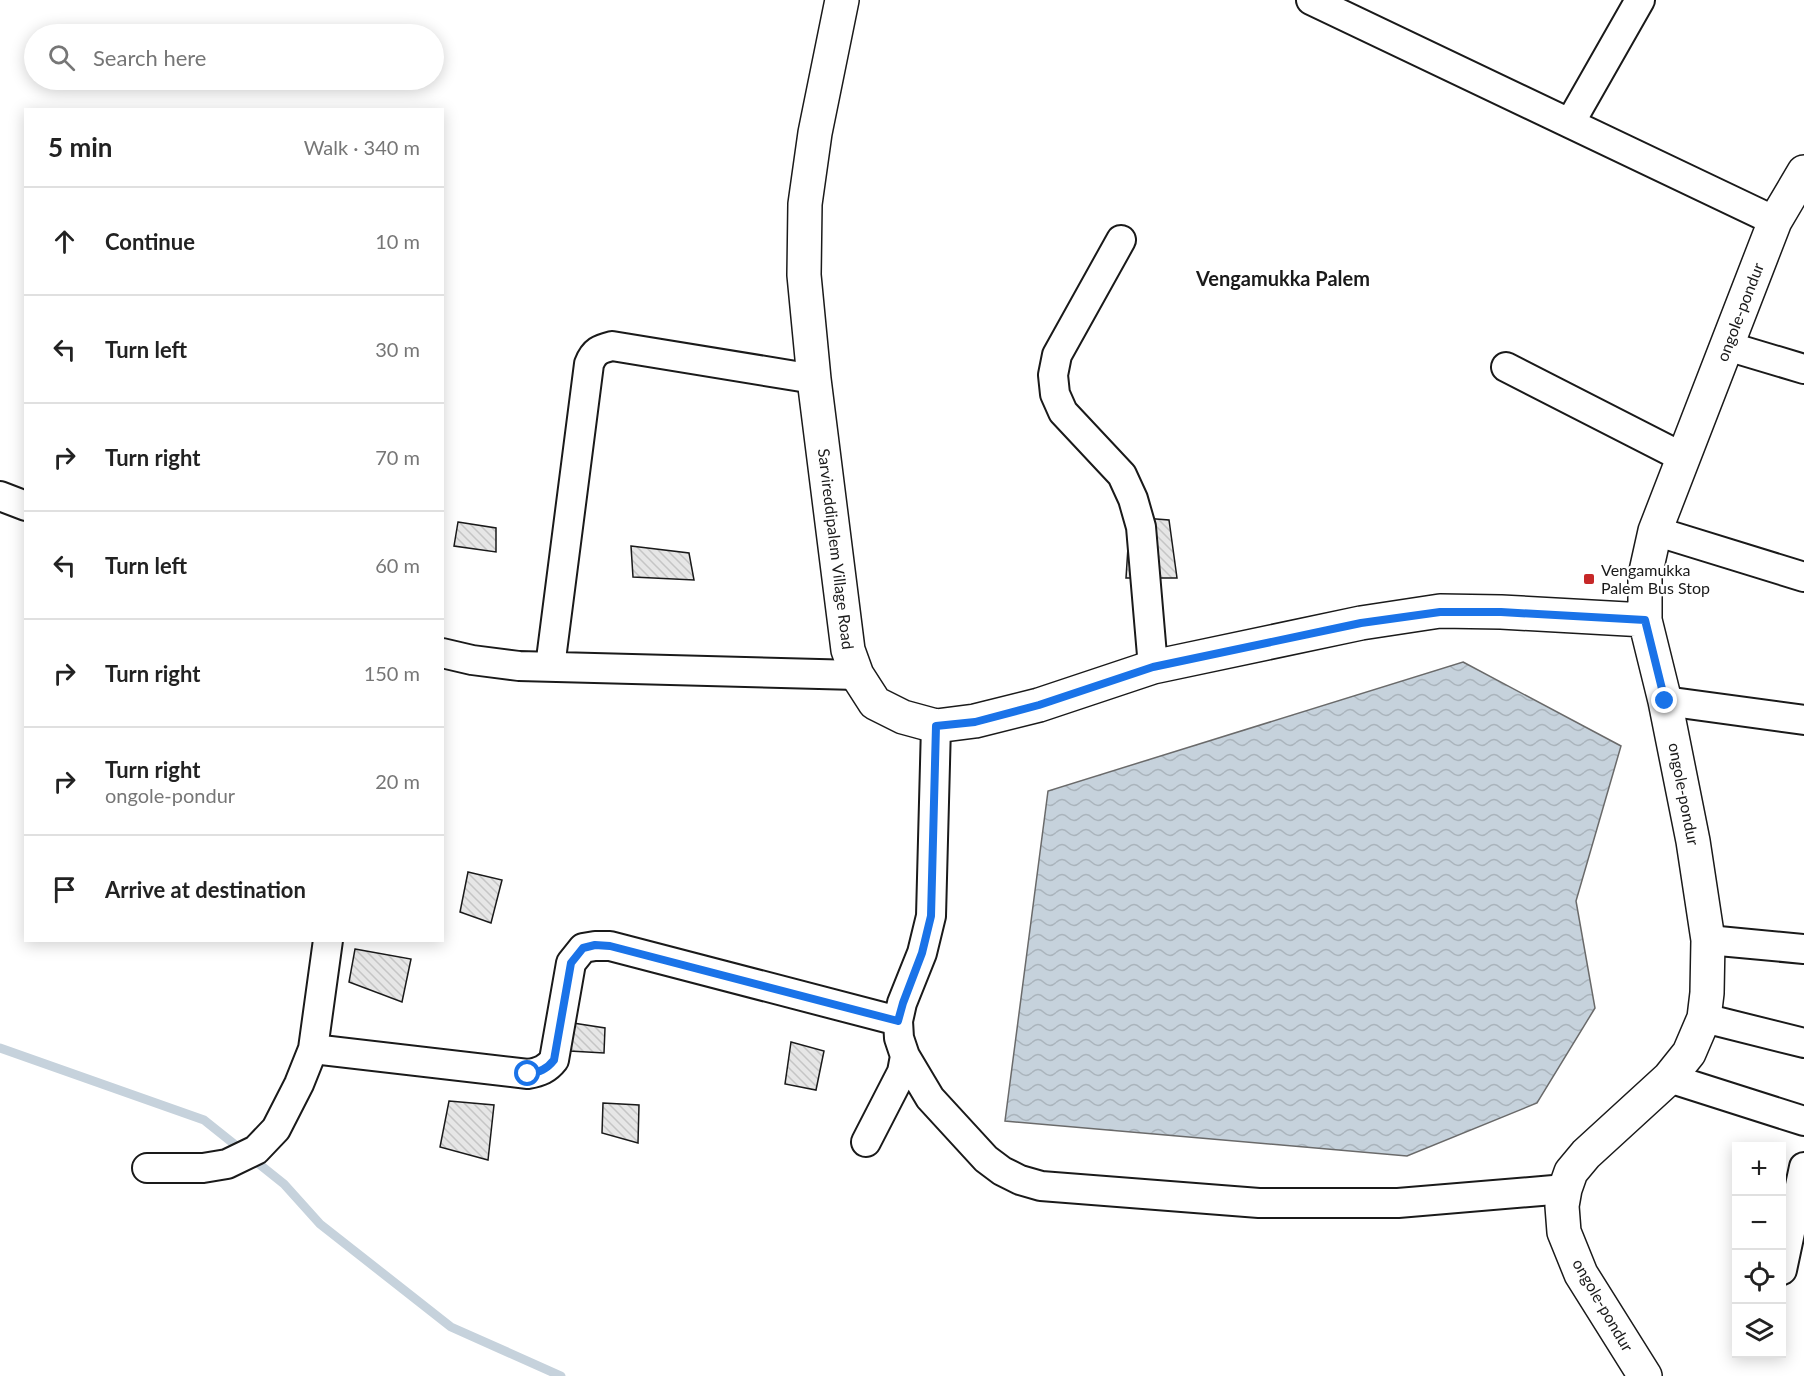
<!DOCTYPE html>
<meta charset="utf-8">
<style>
:root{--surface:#fff;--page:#f6f6f6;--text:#222;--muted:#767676;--line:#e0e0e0}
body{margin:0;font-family:Lato,sans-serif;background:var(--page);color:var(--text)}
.controls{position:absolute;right:18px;bottom:18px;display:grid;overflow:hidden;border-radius:0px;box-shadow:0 3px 15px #0003}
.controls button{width:54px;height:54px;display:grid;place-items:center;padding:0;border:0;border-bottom:2px solid var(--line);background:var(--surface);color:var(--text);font:30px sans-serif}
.stop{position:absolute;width:18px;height:18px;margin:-14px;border:4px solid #1a73e8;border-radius:50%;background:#fff}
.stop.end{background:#1a73e8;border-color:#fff;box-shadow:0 2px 6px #0008}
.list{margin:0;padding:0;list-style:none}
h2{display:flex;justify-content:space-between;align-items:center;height:78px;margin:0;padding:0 24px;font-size:26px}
h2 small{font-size:20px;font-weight:400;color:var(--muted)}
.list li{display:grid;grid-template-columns:39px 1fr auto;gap:18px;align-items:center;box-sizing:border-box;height:108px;padding:0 24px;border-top:2px solid var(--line)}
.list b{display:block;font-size:22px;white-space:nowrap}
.list p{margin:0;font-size:20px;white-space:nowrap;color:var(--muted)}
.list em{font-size:20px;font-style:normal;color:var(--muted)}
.icon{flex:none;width:33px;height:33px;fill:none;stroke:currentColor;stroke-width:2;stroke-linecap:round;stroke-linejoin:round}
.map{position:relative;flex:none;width:1804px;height:1376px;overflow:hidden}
.search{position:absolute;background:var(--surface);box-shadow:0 3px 15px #0003;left:24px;top:24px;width:420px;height:66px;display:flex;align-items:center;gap:15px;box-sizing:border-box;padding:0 21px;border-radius:33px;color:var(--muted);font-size:22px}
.panel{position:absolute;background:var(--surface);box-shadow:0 3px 15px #0003;left:24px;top:108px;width:420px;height:834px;border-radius:0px}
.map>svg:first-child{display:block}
.water{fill:url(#water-waves);stroke:#6a6a6a;stroke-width:1.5}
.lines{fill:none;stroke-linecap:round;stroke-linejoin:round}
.stream{stroke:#c6d2dc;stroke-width:9}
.building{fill:url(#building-back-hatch);stroke:#1a1a1a;stroke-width:1.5}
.street-casing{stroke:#1a1a1a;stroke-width:32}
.secondary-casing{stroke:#1a1a1a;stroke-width:36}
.street{stroke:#fff;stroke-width:28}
.secondary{stroke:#fff;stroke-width:33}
.route{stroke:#1a73e8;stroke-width:8}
.poi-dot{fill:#c62828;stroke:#fff;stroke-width:2}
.labels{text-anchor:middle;stroke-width:4.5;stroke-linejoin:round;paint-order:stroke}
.street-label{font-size:16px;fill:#1a1a1a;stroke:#fff}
.poi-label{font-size:16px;fill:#1a1a1a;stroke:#fff;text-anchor:start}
.quarter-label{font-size:20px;font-weight:bold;fill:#1a1a1a;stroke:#fff}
</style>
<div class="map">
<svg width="1804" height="1376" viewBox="0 0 1804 1376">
<defs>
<pattern id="water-waves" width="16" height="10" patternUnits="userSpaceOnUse" patternTransform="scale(1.5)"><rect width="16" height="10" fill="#c6d2dc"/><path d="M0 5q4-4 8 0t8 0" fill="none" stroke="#aab4bc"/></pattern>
<pattern id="building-back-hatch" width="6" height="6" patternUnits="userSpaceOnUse" patternTransform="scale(1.5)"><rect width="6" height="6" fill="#e6e6e6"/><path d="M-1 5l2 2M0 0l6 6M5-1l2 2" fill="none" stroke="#c5c5c5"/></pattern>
</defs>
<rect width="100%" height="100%" fill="#fff"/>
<path class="water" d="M1463,662l158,84 -45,155 19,107 -58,95 -130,53 -402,-35 43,-330z"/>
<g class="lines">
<path class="stream" d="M0,1048l204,72 80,64 36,40 131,103 110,49"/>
</g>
<path class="building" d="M1130,517l39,3 8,58h-51z
M458,522l38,6v24l-42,-6z
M631,546l58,7 5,27 -61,-3z
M468,872l34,8 -11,43 -31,-11z
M355,949l56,10 -9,43 -53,-20z
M573,1023l32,5 -1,25 -34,-2z
M791,1042l33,9 -8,39 -31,-6z
M449,1101l45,4 -6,55 -48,-13z
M603,1103l36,2 -1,38 -36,-10z"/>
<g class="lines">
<defs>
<path id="street" d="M1311,0l464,221
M1570,123l70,-123
M1121,240l-64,115 -4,20 2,19 8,18 59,63 11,24 8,28 12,140
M1727,346l77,23
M1506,367l178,91
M0,496l26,10
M1655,531l149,46
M442,653l30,7 47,6 338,9
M550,667l39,-303c5,-13 11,-15 23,-18l202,33
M1665,701l139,19
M936,726l-5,190 -9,37 -20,50 -4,18 1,17 6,18 25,42 56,61 16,12 18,9 21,6 218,17h139l167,-14
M1708,940l96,9
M1704,1018l100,25
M313,1049l215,25c12,-2 19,-5 26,-14l17,-97 12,-15 12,-2h15l288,75
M1669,1078l135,43
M866,1142l36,-70 3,-16
M147,1168h56l24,-4 29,-14 20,-21 23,-45 14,-35 15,-109
M1782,1270l22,-103"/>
<path id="secondary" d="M842,0l-27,133 -10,71 -1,71 10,104 34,271 9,25 18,28 28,14 33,9 39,-5 64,-16 114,-38 208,-44 79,-12 61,1 144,8
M1645,1376l-64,-102 -17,-42 -2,-26 3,-17 6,-17 15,-18 83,-76 20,-25 15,-35 3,-25 1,-53 -15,-99 -28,-140 -20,-81v-44l10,-45 120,-310 29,-49"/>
</defs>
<use href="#street" class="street-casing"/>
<use href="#secondary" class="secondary-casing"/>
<use href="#street" class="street"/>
<use href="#secondary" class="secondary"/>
</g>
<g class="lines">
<path class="route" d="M528,1074c12,-2 19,-5 26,-14l17,-97 12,-15 12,-3 15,1 288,75 5,-18 19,-50 9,-37 5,-190 39,-4 64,-17 114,-38 208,-44 79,-11h61l144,8 20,81"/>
</g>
<rect class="poi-dot" x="1583" y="573" width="12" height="12" rx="3"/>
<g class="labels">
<g class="street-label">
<text transform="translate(1740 312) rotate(-69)" y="6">ongole-pondur</text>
<text transform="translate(836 549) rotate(83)" y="6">Sarvireddipalem Village Road</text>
<text transform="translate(1684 794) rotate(79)" y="6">ongole-pondur</text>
<text transform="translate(1603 1305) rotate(60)" y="6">ongole-pondur</text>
</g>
<g class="poi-label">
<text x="1601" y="576">Vengamukka<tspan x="1601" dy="18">Palem Bus Stop</tspan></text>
</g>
<g class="quarter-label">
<text x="1283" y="286">Vengamukka Palem</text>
</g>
</g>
</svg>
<div class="controls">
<button>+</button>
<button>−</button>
<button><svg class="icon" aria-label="locate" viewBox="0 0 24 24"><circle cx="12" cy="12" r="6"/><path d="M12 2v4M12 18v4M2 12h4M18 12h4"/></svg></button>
<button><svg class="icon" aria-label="layers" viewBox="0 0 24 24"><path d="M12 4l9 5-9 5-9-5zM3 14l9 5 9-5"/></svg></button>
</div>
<div class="stop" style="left:528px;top:1074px"></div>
<div class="stop end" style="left:1665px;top:701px"></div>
<div class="search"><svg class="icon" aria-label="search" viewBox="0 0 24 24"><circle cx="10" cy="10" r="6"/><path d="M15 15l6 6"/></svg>Search here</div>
<section class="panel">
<h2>5 min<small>Walk · 340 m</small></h2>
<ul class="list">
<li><svg class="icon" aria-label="ahead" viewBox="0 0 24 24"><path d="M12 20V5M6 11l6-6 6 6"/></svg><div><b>Continue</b></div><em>10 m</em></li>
<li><svg class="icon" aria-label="left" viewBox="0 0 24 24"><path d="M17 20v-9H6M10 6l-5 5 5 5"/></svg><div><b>Turn left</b></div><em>30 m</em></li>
<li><svg class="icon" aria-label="right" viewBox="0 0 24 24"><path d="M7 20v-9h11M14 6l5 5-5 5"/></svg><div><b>Turn right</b></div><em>70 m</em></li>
<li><svg class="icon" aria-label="left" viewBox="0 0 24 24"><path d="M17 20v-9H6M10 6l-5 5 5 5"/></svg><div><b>Turn left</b></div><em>60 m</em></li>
<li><svg class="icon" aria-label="right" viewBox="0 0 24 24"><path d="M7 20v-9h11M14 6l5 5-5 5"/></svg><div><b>Turn right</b></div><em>150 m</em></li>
<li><svg class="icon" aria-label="right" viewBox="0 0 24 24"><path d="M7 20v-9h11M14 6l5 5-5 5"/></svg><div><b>Turn right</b><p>ongole-pondur</p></div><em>20 m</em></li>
<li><svg class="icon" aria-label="arrive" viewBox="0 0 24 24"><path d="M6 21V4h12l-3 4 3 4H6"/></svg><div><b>Arrive at destination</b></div></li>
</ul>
</section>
</div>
